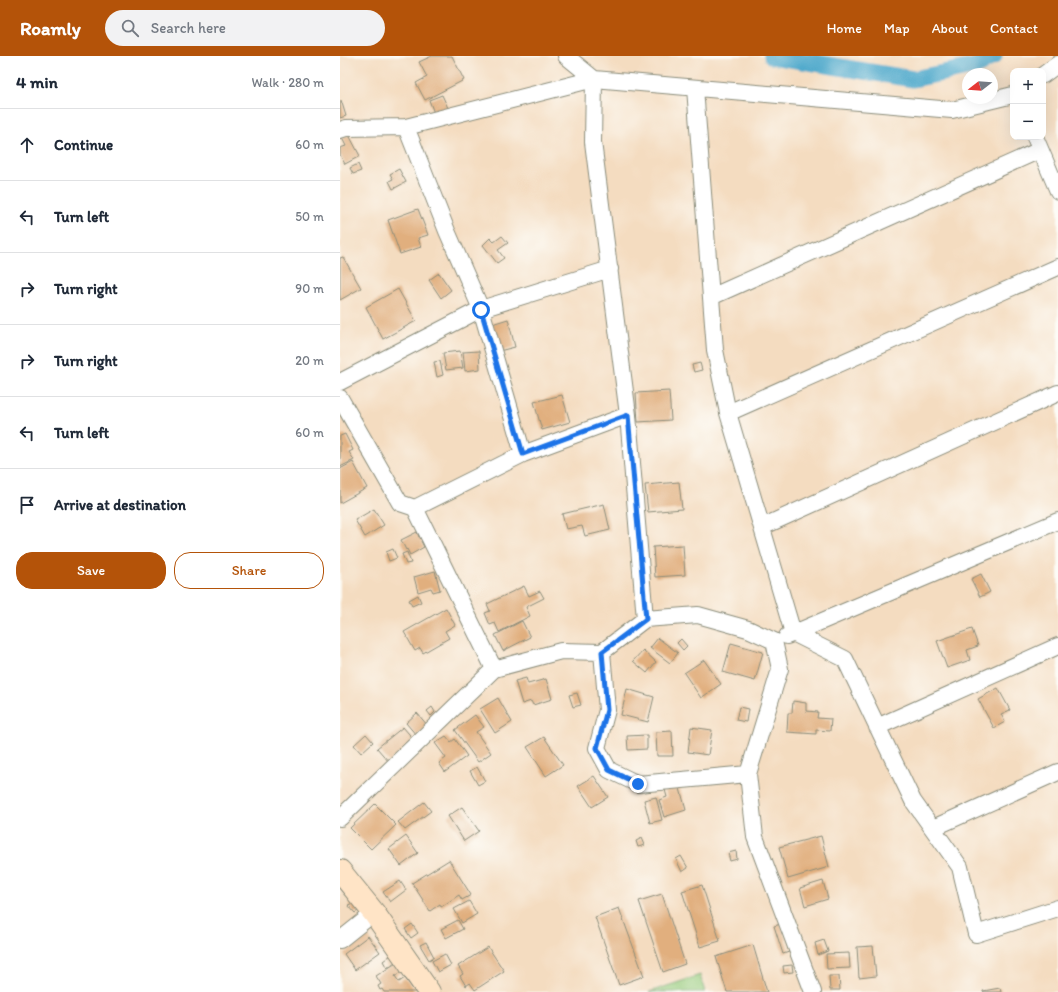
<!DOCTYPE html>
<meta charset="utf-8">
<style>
:root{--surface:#fff;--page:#f2f2f3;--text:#1f2937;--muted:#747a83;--line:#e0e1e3;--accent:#b45309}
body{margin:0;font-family:Itim,sans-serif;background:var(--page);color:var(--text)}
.controls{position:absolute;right:12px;top:12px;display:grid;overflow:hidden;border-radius:8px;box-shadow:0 4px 16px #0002}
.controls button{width:36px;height:36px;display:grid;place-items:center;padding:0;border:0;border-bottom:1px solid var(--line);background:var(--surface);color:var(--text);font:20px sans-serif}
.compass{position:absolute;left:622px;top:12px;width:36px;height:36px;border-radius:50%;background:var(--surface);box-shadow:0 4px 16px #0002;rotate:253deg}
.stop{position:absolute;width:12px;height:12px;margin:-9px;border:3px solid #1a73e8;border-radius:50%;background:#fff}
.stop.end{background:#1a73e8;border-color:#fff;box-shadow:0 1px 4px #0008}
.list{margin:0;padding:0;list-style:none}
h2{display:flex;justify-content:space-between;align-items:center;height:52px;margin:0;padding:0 16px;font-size:17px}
h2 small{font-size:13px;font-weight:400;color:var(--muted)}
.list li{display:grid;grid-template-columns:26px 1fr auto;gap:12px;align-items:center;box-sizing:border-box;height:72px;padding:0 16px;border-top:1px solid var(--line)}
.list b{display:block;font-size:15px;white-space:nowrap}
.list em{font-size:13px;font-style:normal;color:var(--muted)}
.actions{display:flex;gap:8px;padding:12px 16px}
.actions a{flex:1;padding:9px 0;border:1px solid var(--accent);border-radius:16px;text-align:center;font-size:14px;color:var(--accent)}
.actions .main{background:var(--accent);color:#fff}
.icon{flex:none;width:22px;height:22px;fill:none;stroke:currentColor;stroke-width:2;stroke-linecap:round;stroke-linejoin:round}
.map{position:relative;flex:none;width:718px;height:936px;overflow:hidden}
header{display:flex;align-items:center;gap:24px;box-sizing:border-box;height:56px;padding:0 20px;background:var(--accent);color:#fff}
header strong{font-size:19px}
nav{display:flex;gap:22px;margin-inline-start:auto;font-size:14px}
.search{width:280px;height:36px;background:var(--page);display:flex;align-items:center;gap:10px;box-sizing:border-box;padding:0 14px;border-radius:22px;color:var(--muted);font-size:15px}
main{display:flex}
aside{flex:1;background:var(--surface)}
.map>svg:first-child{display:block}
.green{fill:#97cb7c;stroke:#5b8458}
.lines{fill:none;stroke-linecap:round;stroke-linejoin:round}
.canal{stroke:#4ea8cb;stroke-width:17}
.building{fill:#e1af7e}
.minor-casing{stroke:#8a8c7a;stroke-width:18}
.secondary-casing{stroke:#8a8c7a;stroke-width:24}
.minor{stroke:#fff;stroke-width:16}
.secondary{stroke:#ffe4c6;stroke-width:22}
.route{stroke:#1a73e8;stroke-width:5}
</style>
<header>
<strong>Roamly</strong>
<div class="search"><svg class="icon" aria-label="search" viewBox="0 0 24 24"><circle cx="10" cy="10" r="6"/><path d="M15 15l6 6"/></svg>Search here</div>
<nav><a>Home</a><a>Map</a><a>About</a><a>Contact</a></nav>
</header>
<main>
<aside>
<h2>4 min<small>Walk · 280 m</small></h2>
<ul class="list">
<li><svg class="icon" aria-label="ahead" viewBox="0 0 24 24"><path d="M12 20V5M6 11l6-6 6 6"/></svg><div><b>Continue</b></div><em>60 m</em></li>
<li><svg class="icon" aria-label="left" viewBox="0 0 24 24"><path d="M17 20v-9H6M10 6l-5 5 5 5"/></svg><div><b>Turn left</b></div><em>50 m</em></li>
<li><svg class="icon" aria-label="right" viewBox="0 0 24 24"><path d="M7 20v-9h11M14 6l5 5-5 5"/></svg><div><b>Turn right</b></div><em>90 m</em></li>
<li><svg class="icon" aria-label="right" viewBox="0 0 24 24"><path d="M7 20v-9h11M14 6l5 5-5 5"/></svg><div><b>Turn right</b></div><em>20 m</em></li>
<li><svg class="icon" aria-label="left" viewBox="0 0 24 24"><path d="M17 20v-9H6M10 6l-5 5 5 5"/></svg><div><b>Turn left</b></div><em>60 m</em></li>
<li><svg class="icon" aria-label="arrive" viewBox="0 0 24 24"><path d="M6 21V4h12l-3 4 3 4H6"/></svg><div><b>Arrive at destination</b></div></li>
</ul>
<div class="actions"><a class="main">Save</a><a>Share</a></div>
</aside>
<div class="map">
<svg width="718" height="936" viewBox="0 0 718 936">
<rect width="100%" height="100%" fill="#fdfcf7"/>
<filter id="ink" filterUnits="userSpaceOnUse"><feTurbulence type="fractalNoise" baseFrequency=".025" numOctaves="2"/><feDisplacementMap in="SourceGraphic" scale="8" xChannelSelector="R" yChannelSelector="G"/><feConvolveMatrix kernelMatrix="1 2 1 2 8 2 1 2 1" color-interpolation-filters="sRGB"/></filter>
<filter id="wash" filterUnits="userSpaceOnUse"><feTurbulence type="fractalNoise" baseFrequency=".012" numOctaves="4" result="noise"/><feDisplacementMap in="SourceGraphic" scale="16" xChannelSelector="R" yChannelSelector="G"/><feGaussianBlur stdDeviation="0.9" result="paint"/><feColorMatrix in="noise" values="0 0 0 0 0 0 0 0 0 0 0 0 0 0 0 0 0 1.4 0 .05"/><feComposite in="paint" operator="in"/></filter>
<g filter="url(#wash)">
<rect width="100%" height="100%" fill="#f4dcc0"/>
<path class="green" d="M360,919l5,17h-56z"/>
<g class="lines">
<path class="canal" d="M432,0l141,23 64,-13 17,-10"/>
</g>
<g id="blocks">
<path class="building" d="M92,0h20l12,24 -39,20 -9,-17 11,-6 -8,-15z
M102,39l6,13 -14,5 -5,-13z
M1,44l5,16 -6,2v-17z
M9,79l11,21 -15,8 -5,-9v-7l6,-2 -4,-8z
M18,108l3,7 -8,3 -3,-6z
M59,113l7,13 -13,7 -4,-8 4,-2 -3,-5z
M78,153l10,26 -10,3 3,9 -21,7 -12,-34z
M162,180l6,7 -10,7 6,8 -7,5 -14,-18 7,-7 4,4z
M3,201l18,31 -21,12v-42z
M99,217l12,17 -10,8 -12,-18z
M58,233l18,32 -33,18 -17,-32z
M168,263l7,28 -16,4 -7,-27z
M120,295l3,17 -17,2 -3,-17z
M139,295l1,18 -15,2 -2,-19z
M100,305l3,14 -6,2 -3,-15z
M360,307l2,7 -8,2 -2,-7z
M329,335l2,29 -33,2 -2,-29z
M222,339l8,27 -28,8 -8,-28z
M5,378l8,16 -4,2 5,8 -14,7v-31z
M13,406l14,26 -27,15v-34z
M339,426l3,27 -34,3 -3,-27z
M264,448l6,26 -25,6 -3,-10 -16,3 -4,-15z
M34,453l10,16 -19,12 -10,-17z
M77,476l2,5 3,-1 2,4 -3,1 3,6 -14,8 -3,-6 -1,1 -5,-10z
M343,489l2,30 -30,2 -2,-30z
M53,493l4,9 -8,3 -3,-9z
M67,496l4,11 -5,1 -4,-10z
M95,515l5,19 -7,2 -2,-4 -13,4 -4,-15z
M641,518l9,18 -10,5 -9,-18z
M184,530l5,10 11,-5 4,7 -18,9 4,9 -31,16 -4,-9 -5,2 -5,-12 5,-2 -3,-7z
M78,539l3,7 -9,4 -3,-6z
M106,552l9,17 -10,6 4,7 -26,15 -3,-5 -5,3 -11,-19z
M182,565l8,16 -27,14 -8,-16z
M632,573l6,17 -11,4 3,10 -23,8 -10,-27z
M318,582l20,15 -8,10 -20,-15z
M341,583l6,7 -4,4 -6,-7z
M391,587l32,9 -8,29 -32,-9z
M303,594l13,12 -9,11 -14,-12z
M364,604l17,24 -20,14 -17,-25z
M186,622l2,6 18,-5 6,20 -19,6 -2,-4 -9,3 -7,-23z
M658,632l12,22 -9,4 4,8 -11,6 -16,-29z
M287,633l27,8 -6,25 -27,-7z
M237,637l4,12 -8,2 -4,-12z
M158,642l14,24 -17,11 -15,-24z
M453,645l13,2v8l12,1 -1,6 14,1 -1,12 -14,-1v4l-29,-2 1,-19h4z
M92,651l3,5 -4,4 -4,-5z
M399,651l9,2 -2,13 -10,-2z
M77,657l11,13 -11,10 -11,-13z
M135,659l9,12 -8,5 15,21 -13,9 -23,-32z
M63,671l12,14 -26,21 -12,-14z
M351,671l21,3 -4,25 -20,-3z
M332,675l1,25h-16l-1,-24z
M26,678l7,8 -12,11 -7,-8z
M307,679v14l-19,1 -1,-14z
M106,680l5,6 4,-3 12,17 -22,16 -6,-9 7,-5 -11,-15z
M204,681l19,28 -17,11 -19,-29z
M137,711l8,14 -7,4 -8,-14z
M254,720l14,21 -16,10 -14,-21z
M339,729l7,25 -22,7 -5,-17 8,-3 -2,-7z
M316,741l6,23 -12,3 -6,-23z
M84,746l7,9 -26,19 -7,-8z
M35,748l21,21 -25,24 -21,-21z
M122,751l17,24 -15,10 -16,-25z
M66,780l12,17 -17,13 -12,-17z
M481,780l8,31 -41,12 -9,-32z
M302,782l3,7 -7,2 -2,-6z
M396,795l1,8 -7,2 -2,-8z
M341,800l7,12 -6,4 -6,-13z
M109,804l22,35 -9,5 -3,-5 -18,12 -1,-3 -10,7 -18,-28z
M60,825l6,9 -16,12 -7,-10z
M483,825l5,18 -23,7 -5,-18z
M362,829l18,56 -20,6 -18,-56z
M322,838l23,70 -22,8 -24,-71z
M129,845l8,13 -15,9 -8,-14z
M16,846l6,6 -7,5 -7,-8z
M279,852l25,68 -25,9 -24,-68z
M118,864l5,9 -17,9 -5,-9z
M72,868l6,9 -7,5 -6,-9z
M441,868l8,28 -6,2 -9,-28z
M28,880l12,16 -25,18 -11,-16z
M484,884l4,11 -10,4 -3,-12z
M86,886l8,15 -5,3 -9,-15z
M413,889l14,47h-40l-11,-35z
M533,890l3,30 -17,2 -2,-31z
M148,891l16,24 -29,19 -5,-7 -4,3 -6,-10 3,-2 -5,-8z
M509,897l1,15 -23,1 -1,-15z
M105,898l6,11 -13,7 -6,-11z
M51,899l4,7 -8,6 -4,-7z
M56,907l6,9 -7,4 4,6 6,-4 10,14h-31l-2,-3 -2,1 -2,-4 3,-2 -5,-8z
M452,909l1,7 -9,1 -1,-7z
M489,920h10l1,14h-10z
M660,932l1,4h-18v-1z"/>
</g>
</g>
<g filter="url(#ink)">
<use href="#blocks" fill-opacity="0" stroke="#8a8c7a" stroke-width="1"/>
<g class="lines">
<defs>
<path id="minor" d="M226,0l28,23
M703,19l15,-11
M254,23l-1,63 35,273 17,204 53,-4 50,14 26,12 6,28 -32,105 7,63 58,155
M355,32l20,262 13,63 65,220 52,26 68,142 47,66 16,67 82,-26
M66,71l41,104 34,78 42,145
M0,74l6,-2 60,-1 188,-48 358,31 61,-15
M695,81l23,54
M371,241l329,-147
M0,326l141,-73 129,-40
M0,342l60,105 15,5 79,161
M388,357l330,-146
M75,452l108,-54 105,-39
M422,471l296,-134
M447,580l271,-115
M262,596l43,-33
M537,671l181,-81
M0,762l154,-149 67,-18 41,1 5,58 -10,38 12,22 29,14 110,-10
M593,772l125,-56
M0,884l34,-27"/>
<path id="secondary" d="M0,815l34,42 55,79"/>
</defs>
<use href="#minor" class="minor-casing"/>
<use href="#secondary" class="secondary-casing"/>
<use href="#minor" class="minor"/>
<use href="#secondary" class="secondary"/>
</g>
</g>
<g class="lines" filter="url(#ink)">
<path class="route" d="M141,254l42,144 105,-39 18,204 -44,33 5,58 -10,38 12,22 29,14"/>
</g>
</svg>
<div class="controls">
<button>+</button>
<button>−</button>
</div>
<svg class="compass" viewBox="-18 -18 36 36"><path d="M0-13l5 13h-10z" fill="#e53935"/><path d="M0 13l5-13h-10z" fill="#747a83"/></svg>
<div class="stop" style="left:141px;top:254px"></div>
<div class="stop end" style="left:298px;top:728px"></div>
</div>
</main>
